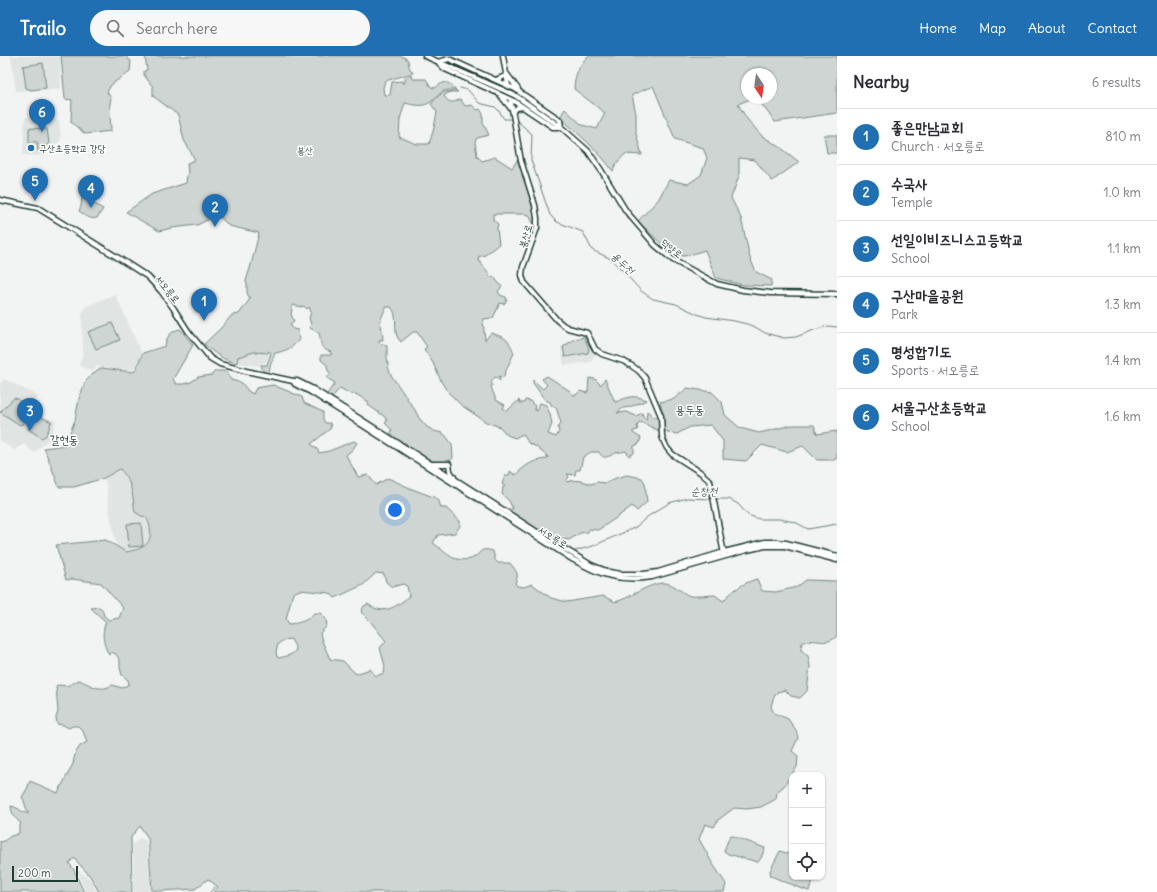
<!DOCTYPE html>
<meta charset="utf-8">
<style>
:root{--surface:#fff;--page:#f7f7f7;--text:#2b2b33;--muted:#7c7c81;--line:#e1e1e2;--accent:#1f6fb2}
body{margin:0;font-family:Delius,"Poor Story",sans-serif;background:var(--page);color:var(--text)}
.controls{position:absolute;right:12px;bottom:12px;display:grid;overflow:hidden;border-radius:8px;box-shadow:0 1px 3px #0004}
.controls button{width:36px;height:36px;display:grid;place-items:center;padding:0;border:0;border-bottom:1px solid var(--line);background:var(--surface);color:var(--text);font:20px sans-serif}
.compass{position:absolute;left:741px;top:12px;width:36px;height:36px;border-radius:50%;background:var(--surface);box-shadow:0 1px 3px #0004;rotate:167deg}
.scale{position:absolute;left:12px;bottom:10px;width:66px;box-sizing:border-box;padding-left:4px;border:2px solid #1f3d34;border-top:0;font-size:11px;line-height:14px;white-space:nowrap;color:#1f3d34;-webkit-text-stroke:3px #fff;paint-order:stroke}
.you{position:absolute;left:395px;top:454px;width:14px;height:14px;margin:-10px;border:3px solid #fff;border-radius:50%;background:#1a73e8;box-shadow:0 0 0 6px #1a73e833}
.badge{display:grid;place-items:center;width:26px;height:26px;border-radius:50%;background:var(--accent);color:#fff;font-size:13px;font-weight:700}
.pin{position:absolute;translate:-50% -33px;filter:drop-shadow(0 1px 2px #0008)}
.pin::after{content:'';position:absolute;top:21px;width:14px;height:12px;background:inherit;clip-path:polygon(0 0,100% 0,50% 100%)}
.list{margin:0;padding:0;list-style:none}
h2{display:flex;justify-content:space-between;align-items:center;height:52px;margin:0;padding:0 16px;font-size:17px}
h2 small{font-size:13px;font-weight:400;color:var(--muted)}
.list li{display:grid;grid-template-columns:26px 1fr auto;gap:12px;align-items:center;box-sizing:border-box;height:56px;padding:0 16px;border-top:1px solid var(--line)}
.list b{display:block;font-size:15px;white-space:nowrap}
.list p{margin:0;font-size:13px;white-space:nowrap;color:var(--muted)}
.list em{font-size:13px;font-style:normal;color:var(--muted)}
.icon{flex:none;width:22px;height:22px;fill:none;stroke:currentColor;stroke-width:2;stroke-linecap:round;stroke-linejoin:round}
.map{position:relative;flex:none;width:837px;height:836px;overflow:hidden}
header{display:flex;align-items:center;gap:24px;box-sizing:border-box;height:56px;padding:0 20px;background:var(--accent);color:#fff}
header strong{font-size:19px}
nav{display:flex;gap:22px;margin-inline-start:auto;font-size:14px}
.search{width:280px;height:36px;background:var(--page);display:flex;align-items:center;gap:10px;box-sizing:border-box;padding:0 14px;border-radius:22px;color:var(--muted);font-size:15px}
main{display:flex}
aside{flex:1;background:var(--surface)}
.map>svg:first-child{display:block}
.built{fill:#e0e4e3}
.green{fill:#ced5d3;stroke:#768984;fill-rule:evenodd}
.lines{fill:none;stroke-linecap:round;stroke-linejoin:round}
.stream{stroke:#6d807b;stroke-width:1}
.major-casing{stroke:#1f3d34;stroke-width:7}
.major{stroke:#fff;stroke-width:4}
.major-bridge-casing{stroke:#1f3d34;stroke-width:7;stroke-linecap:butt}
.major-bridge{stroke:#fff;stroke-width:4}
.poi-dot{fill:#1f6fb2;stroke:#fff;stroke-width:1.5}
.labels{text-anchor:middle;stroke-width:3;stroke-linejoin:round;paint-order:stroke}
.poi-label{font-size:10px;fill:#1f3d34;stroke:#fff;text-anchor:start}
.park-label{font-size:10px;fill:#425b54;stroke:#fff}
.street-label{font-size:10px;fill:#1f3d34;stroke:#fff}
.water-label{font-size:11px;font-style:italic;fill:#465f57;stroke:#fff}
.quarter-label{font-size:12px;fill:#1f3d34;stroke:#fff}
</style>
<header>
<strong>Trailo</strong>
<div class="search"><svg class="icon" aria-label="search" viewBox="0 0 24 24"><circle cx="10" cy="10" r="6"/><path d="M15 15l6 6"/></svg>Search here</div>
<nav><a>Home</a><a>Map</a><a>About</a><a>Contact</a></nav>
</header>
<main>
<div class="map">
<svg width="837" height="836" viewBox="0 0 837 836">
<rect width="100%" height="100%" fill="#f2f3f3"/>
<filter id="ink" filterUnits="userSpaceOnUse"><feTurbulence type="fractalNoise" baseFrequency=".025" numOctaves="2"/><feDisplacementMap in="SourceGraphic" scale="8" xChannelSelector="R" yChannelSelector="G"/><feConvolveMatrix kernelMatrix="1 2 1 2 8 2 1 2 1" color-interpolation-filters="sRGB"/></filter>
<g filter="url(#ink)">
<path class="built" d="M11,0h49l1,33 -45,2z
M25,61l34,3 2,20 -8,7v2h-3v3h-4l-1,4 -22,-1z
M115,238l26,58 1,1 -1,6 -4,6 -5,6 -35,-5 -5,6 -13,-7 4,-11 -1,-40 3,-7z
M585,280l7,12 4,4 -5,10 -27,3 -3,-18 12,-9z
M254,296l16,2 -4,8 -5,2 -1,2 -22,-3v-6z
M4,323l34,17 -7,16 25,9 -6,18 -7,5 -9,9 -10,-9 -10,6 -14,-10v-56z
M120,414l6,7 4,6 5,29 8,6 1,-1 2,1 3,6 1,8 -1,7 -4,6 -6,4 -13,3 -9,-6 -7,-31 -5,-37z
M140,782l6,3 6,51h-18l-1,-48z
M77,814l13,9 6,13h-10z"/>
<path class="green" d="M61,0h64l6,5 -1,10 -19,14 -4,7 4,6c-3,11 0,22 0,33l-26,3 -14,-12 1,-22 -7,-1z
M145,0h257l6,4 1,7 4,6 -28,8 -2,7 1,7h6l2,-13 10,-1v2h3v-5l6,-3 2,4h13l5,8 4,1c10,-8 13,-7 21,2 -16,-1 -14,3 -24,11 -8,7 -19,4 -27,2l-5,16 -1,18 18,7h12l5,-16 3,-16 -6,-8c9,-11 12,-13 26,-13l1,1h-8l-6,4c5,8 10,7 16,3l5,7 7,-1 5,5 3,-1 3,5v9l6,12 -12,3 -2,4 2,14 5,5 13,-4 17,11 6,-9 17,57 1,3 -1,13 -3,-11 -3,-6 -6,-1h-30v6l5,4 -1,4 2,16 -14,11 -7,2c2,8 10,12 12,20l3,-1 9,11 -4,4 2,4 6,2 1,3 -3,4 -4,-1 -7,15 -9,1 -1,3 2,18 6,-7c15,5 17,5 23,20l-6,13 -5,12 -4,-2 1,5 -4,-4c-4,2 -5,4 -4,9l-1,1 5,13 9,5 -2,3 4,3 12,-11 1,3h4l1,-3 5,1 5,5 -1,3 3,2 1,-6 2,-2 6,2 4,9 2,10 -4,10 8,3 3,-5 -1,-4 3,-5 -5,-16 -4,-1 -2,-4 -5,-2 -12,-17v-3l10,9 4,-4 -5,-6 5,-3 23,15 3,4h3l4,-4 7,2 1,-2 1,-13 6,1 6,6 4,-6 10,23c15,-5 17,-8 32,-2l-17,7 -7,1 -6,5 10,-1 9,4 6,-3 1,3 3,4 1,-9 7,6h5l1,7 -1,7 -16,-8 -4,-1 -2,5 1,3 -5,1v2l8,5 -2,6 -5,2v7l-5,3 -3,-5c-4,1 -7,1 -10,2 -7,3 -13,8 -17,-1h-8l-8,5 -3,13h-4l-1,5 -8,-1 2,3 -3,4 1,1c8,-3 16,-1 24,2l6,-2 8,1 11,-5 11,-3 15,3 3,5 2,19 -10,9 -5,-5 -16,12 -18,12 -9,-1 -1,3 -8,1 -11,7 -22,-4 -40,-26v-1h6l-4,-8 -7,-7 1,-7 2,-1 -3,-2 3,-8 5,-2v-3l5,4c12,-10 15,-14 31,-16l2,-2 -13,-11 -6,-2 -6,-10 -8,4 -8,-3 -7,-8 -14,-5 -25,-17 -14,-14 -5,-8 -9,-20 -9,-14 3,-2 -10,-15h-4l-12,10c-8,-8 -4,-16 -6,-26 0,-3 -2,-6 -4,-9h-5l-6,14 2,9 1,10h-4v3l8,3c0,11 0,20 4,29l24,35 4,8 8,9 7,4 8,2 3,2 7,9 1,14 -6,5 -7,-1 -2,1 -5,-1 -25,-15 -2,-4h-3l-13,-8 2,-5 -7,-7 2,-2 -2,-4 -17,-12 1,-3 -15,-9 -2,2 -12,-7 -11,13 -5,-3 11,-15 -8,-5 4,-5 -3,-2 -1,-6 -6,-5v-5h10v-3c-12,-4 -9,-7 -12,-19l-9,-5 1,-4 -2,-6 2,-6 -2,-5 -2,2 -3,-3 -3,1 -8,-2 -2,9 3,7 -4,3 3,5 5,1 1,10c-7,8 -13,11 -24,13l-5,13 -1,7 -6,-1v-3l-1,-1 -1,-3h6l4,-12 -2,-2 -1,2 -14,-1 -16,5 -1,6c-13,-2 -23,-10 -33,-19l17,-16 11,-13 7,-1 11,-15 -3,-6v-9l-1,-3 5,-16 8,-32 -30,-7 -11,-11 -21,10 -25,3 -13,3 -33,-19 26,-18 34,-11 1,-8 1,-2 -1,-10 8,-3 -11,-20 -6,-25 -25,-19v-9l-9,-12v-4l3,-1z
M588,0h249v57l-62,9 -18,-24h14v-24h-24v24h6l-15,6 9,15 15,17 18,11 19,15 -27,19 -17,-21 -16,-2v18l-8,22 10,20 9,40 6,14 16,8 -1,6 -28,-1 -27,-7 -11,-28c-7,2 -14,5 -21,6 -13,1 -36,-26 -46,-35l20,-21 11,-20 19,4 13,-9 6,-17 -4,-10 -28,-9 -22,-53 -21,9 4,19v19l6,22 -17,-1 -9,10 -3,7c-16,-22 -34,-36 -53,-54l5,-8 17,16 15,4 8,-16 -31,-24c1,-15 4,-22 14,-33z
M43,7l3,25 -15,2 -5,-2 -3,-22z
M29,72l18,1 2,14 -9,8h-2l-1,-9h-8z
M824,79h13v18h-10z
M82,140l5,1 1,3 15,9 -6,9c-8,2 -12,-3 -18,-7l2,-5z
M112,267l8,17 -24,9 -8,-17z
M180,273l13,16 -20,34 3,5h7l8,-2 7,-5 14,-2 3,-4h11l5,9 11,3 6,8 5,3 3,-6 17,-3 29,12 2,6 19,9v7l2,4h5l1,5 -20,16 6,5 2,4 10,-2 25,-10 3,2 -5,7 -6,5 12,22 10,-2 8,10 12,-7 24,11 24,9 3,3 2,7h5l14,13v5l-5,7 -17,2 -5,8c8,5 15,14 24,16 4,1 13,1 16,-1 10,-6 6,-11 20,-7l2,9 3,3h12c6,8 10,11 5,20l2,3 7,1 8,-3 19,14 16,4 36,-6 12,6c16,-4 30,-17 47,-19 11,-1 18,9 28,13 4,1 20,-1 25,-1l8,6c10,-11 20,-18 34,-22l5,12 14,1 21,-5 9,-7 31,1v55c-10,10 -19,3 -29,5 -2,0 -4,1 -6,2l-1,7 7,6 2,10 -3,25 -7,7 -9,-2 -6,-6 -8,2 -4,7 -2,8 3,6 14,6 8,11 2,8 -6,13 6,5 -1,11 -13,19 -7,6 -1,7 -15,8 -14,2 -13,-1 -16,12 -4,7 -9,-3 -6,15 12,22 15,23 -2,8h-511l5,-5 -10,-8 -13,10 -36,2 -7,-1 -4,-52 -8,-12 -9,11 1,55h-33l-9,-16 -16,-18 -5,5 5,7 10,22h-84v-51l1,1c5,-1 6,-4 10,-6 3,-1 5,-1 8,-3v-5l2,-5c-7,-5 -9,-9 -10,-17 7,1 10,6 17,8v-2c-3,-5 -3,-11 -6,-15l5,-8 3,-8 28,12 15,-29 2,-10 5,-8 7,-4 -4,-11 -5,-5h-6l-3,2 -6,-3 -6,-1 -1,-7 2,-5 -2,-26 3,-1 8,1 12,-6c10,4 22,13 33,5l10,3 7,-4 -1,-4 -6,-5 -2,-7v-7l-4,-7 -5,-2 -2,3c-6,-11 -8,-22 -3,-33l-15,-14 8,-1 3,2 2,7 5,4 10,-2 4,-10 -22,-25 -29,-4 -6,1 -10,-35 50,-5 20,12c15,-3 27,-6 24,-25 -1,-4 -2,-8 -6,-11l-1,1 -8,-5c-3,-18 -2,-29 -15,-43l-16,9 -30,9h-15l-15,-39 21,-3 10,-25 4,-21 6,-17 12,-12 5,-2 30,4 3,-1 8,-18 22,-7c1,-9 6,-15 15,-17zM376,517l8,1 2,8 6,5 11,-3 4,2 2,10c-12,11 -27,20 -41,8l-4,2 -3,6 9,9 16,20 -6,7 5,18 -1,7 -8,3 -6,-7 -14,5 -13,-13 -13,-2 -8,-18 -2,-8 7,-7 -1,-7 -6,-6h-6c-7,8 -14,10 -25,11l-3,-5 7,-26 7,-3 30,3 5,5 28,-13zM291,583l5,10c-2,6 -10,7 -17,9l-2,-1 -1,-5 2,-8 5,-4z
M584,281l5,11 -1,5 -23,4 -2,-10 10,-7z
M687,332l25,4 10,10 3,13 15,13 19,5 33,-8h22l3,9 20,-3v27l-3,2h-17l-14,-14 -16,6 -25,-7 -16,16 -23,-2v-18l-12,-16 -21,2 -13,7 -13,-3v-14l-4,-15 14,-3z
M14,342l4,1 2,2v1c7,7 9,8 5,18l-1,3 -4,2 -20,-13z
M33,358l19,8h-1l-4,12h1l-6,4 -14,-9z
M141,467l2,23 -14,1 -2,-23z
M730,779l35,13 -4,10 -3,4 -30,-8 -4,-3z
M780,795l12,4v22h19l3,1 -5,13 -15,-5v-1l-9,-3 -14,-6 -1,-5z"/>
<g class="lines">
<path class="stream" d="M460,32l8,2 11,13 16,4 4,4 5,8h9
M516,64l16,14 -1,26 19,55 7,7 26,10 9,18 17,8 13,12 19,21 12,8 23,5 21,10 9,3 28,4 13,3 8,3 10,6 19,5 12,-1 18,-7 14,-4 9,1
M716,443h13l9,5 10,11 11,4h20l16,3 13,7 29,-5
M575,495l18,-5 43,-19 11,-10 22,-14 18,-5 24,1
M210,836l5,-5"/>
<defs>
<path id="major" d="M425,0l76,33
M503,0l18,105 14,44 2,13v10l-14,39 -1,8 2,7 33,38 6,5 5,3 19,5 8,16 7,5 21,7 9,5 7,5 6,7 16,38 1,20 2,6 3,6 5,6 28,18 10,9 14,73
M449,3l66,30 45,31 1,7h-8l-42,-28 -66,-30 -7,-7z
M496,24l9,-4 1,-3 12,16
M501,40l12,15 4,-3 6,-1
M516,40l45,31 27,24 13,19 25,41 29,34 18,15 44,24 26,6 27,3 67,1
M0,144l38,8 82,51 28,18 13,14 13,18 14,22 22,27 10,6 26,7 47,10h4l16,8 187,119 37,24 54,33 18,7 12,2h23l14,-2 66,-20 41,-10h12l9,1 51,13
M293,325l2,3 16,8 261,167c28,16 47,23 80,18l95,-27 18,-4h20l52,14
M433,408h16l1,7 4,6"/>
</defs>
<use href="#major" class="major-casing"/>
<use href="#major" class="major"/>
<defs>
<path id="major-bridge" d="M501,33l15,7"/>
</defs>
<use href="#major-bridge" class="major-bridge-casing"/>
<use href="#major-bridge" class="major-bridge"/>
</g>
</g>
<circle class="poi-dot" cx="31" cy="92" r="4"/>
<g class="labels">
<g class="poi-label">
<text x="39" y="96">구산초등학교 강당</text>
</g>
<g class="park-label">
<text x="305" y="98">봉산</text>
</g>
<g class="street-label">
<text transform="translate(525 180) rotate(-73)" y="4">봉산로</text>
<text transform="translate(672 192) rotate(38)" y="4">덕양로</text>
<text transform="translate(168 233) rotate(51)" y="4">서오릉로</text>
<text transform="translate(553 481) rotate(32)" y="4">서오릉로</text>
</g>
<g class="water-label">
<text transform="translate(623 207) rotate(43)" y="4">용두천</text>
<text x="704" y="439">순창천</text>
</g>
<g class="quarter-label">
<text x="690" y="358">용두동</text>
<text x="64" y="388">갈현동</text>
</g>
</g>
</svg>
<div class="controls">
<button>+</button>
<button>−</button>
<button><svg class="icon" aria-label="locate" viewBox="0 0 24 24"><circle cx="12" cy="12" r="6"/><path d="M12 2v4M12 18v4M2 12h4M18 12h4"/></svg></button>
</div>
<svg class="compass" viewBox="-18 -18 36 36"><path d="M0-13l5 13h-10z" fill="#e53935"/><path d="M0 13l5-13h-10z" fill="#7c7c81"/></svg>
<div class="scale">200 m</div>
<div class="you"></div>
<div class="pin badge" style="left:204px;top:265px">1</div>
<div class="pin badge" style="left:215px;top:171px">2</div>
<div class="pin badge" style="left:30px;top:375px">3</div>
<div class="pin badge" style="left:91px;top:152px">4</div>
<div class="pin badge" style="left:35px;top:145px">5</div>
<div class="pin badge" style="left:42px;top:76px">6</div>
</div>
<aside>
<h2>Nearby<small>6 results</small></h2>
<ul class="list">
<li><span class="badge">1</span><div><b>좋은만남교회</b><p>Church · 서오릉로</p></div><em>810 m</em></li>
<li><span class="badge">2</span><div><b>수국사</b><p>Temple</p></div><em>1.0 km</em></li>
<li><span class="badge">3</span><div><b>선일이비즈니스고등학교</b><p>School</p></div><em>1.1 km</em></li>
<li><span class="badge">4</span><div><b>구산마을공원</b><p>Park</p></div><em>1.3 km</em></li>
<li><span class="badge">5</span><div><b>명성합기도</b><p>Sports · 서오릉로</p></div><em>1.4 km</em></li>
<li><span class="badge">6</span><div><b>서울구산초등학교</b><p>School</p></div><em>1.6 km</em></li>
</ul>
</aside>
</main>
